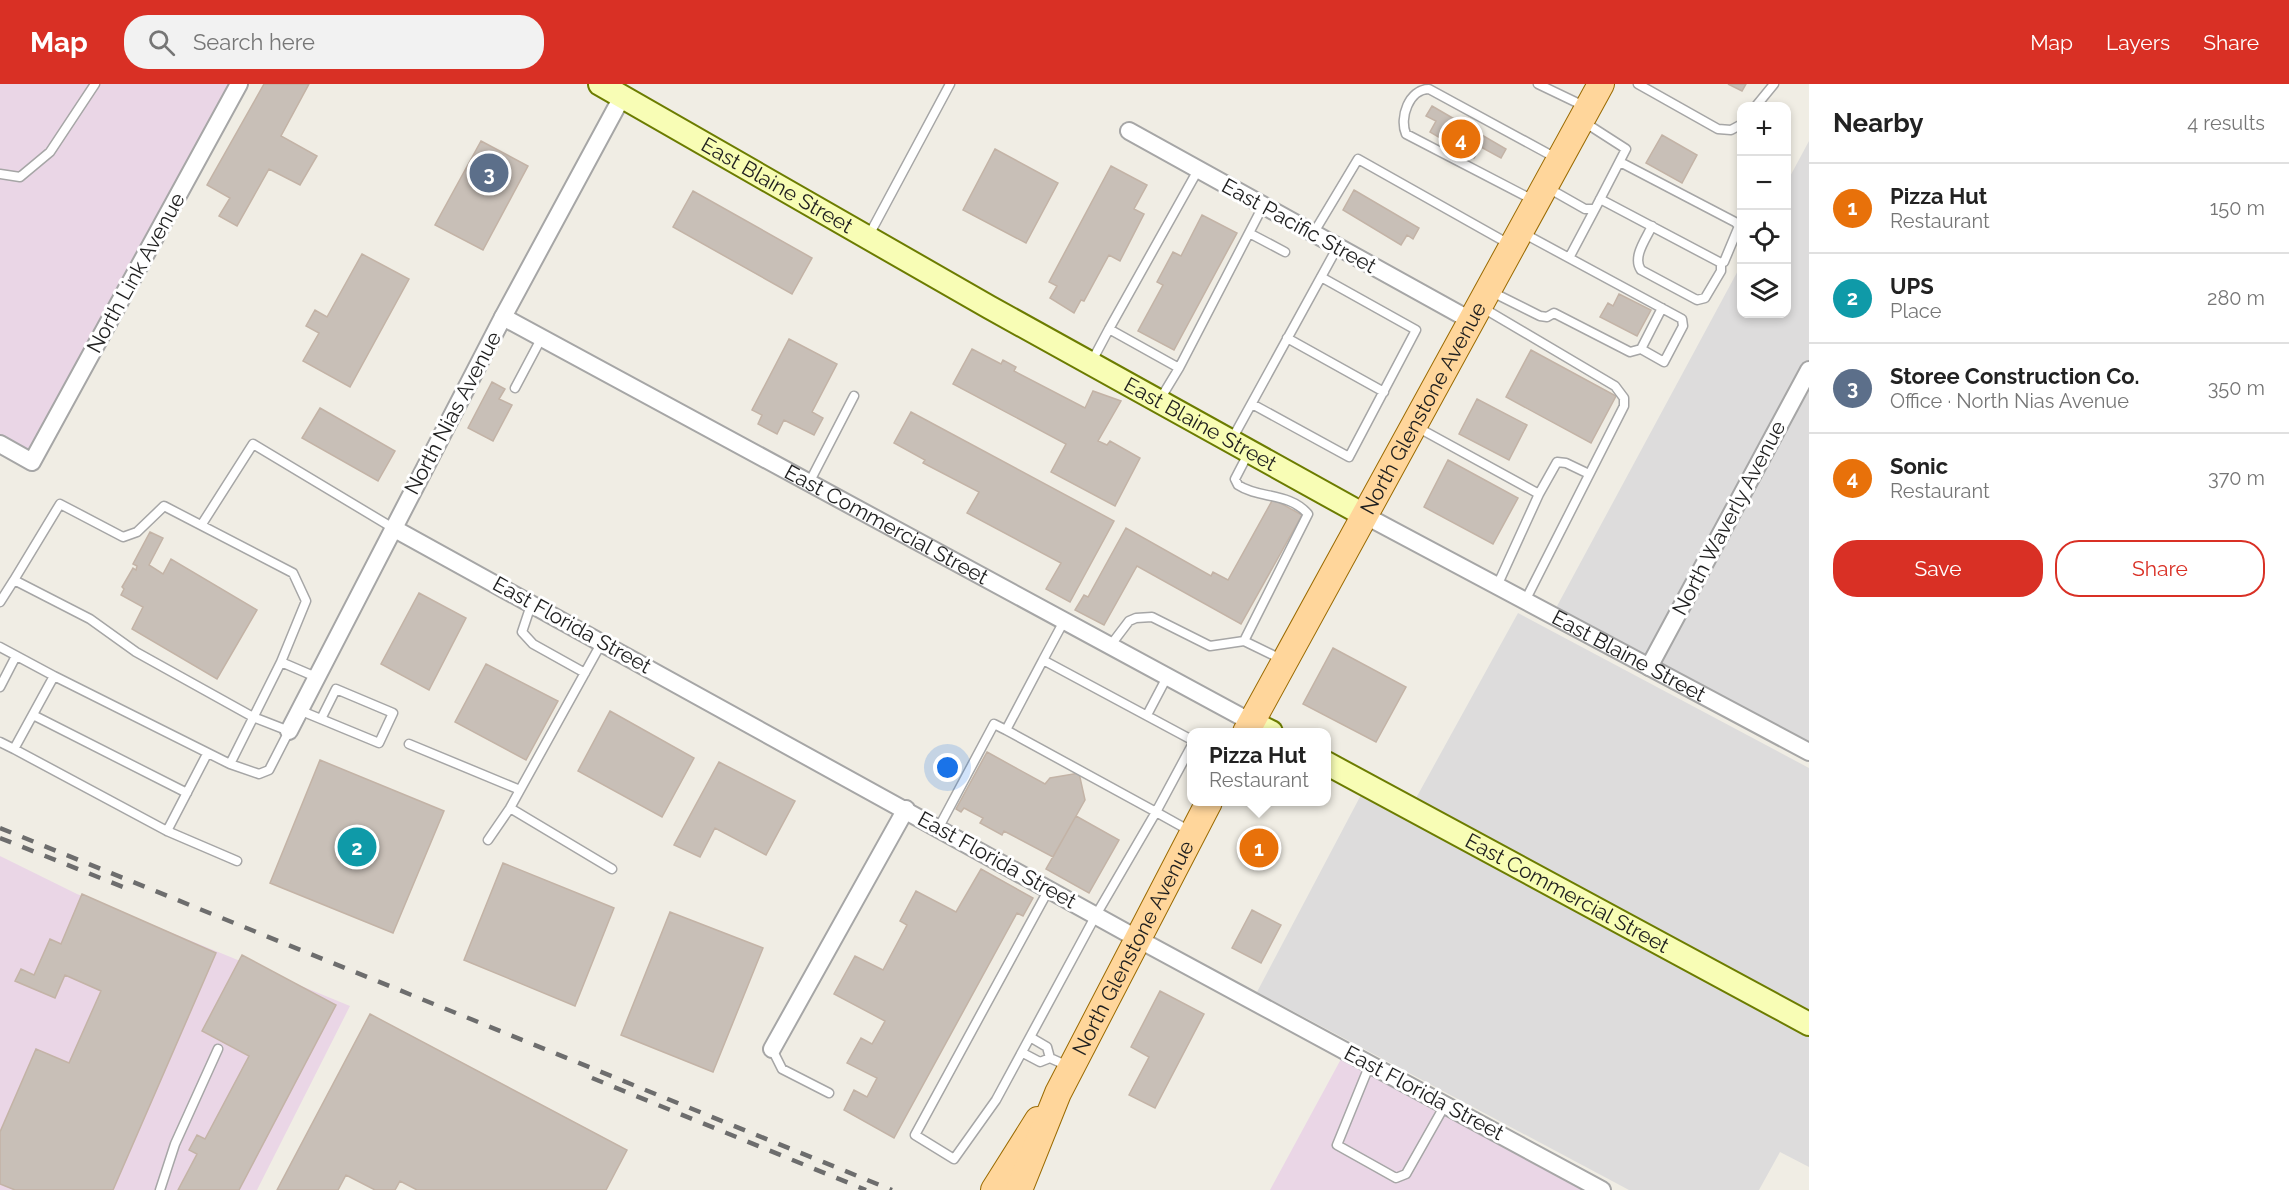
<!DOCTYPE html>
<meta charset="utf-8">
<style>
:root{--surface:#fff;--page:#f2f2f2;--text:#222;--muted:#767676;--line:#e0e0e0;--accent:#d93025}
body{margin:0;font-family:Raleway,sans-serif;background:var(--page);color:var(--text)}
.controls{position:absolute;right:18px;top:18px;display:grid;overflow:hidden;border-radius:12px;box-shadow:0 3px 9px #0003}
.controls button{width:54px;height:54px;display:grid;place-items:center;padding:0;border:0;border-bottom:2px solid var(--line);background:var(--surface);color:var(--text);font:30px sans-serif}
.you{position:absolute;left:948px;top:684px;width:21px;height:21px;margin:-15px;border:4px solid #fff;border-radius:50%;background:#1a73e8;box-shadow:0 0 0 9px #1a73e833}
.badge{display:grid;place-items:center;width:39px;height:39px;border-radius:50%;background:var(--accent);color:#fff;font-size:20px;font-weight:700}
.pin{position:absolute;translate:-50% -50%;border:3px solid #fff;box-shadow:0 2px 6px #0006}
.popup{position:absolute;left:1187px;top:644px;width:144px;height:78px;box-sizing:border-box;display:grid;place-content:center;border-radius:12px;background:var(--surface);filter:drop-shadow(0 2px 4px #0005);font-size:20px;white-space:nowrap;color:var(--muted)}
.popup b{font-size:22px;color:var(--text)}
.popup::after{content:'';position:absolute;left:50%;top:100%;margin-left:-12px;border:12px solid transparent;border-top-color:var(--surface)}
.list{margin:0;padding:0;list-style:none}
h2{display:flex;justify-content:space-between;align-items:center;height:78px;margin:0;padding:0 24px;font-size:26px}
h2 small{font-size:20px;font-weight:400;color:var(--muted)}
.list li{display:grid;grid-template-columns:39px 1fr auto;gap:18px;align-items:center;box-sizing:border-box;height:90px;padding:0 24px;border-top:2px solid var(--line)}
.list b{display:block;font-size:22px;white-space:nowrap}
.list p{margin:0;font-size:20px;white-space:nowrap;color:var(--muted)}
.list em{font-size:20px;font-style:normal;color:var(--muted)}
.actions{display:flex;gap:12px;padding:18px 24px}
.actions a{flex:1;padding:14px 0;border:2px solid var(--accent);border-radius:24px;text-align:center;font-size:21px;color:var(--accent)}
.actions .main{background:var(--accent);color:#fff}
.icon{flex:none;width:33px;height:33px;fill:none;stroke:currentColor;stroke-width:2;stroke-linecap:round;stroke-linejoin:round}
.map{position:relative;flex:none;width:1809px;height:1106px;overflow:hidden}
header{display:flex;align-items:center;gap:36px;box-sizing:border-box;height:84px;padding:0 30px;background:var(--accent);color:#fff}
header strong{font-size:28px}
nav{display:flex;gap:33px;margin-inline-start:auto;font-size:21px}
.search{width:420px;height:54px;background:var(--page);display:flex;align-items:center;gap:15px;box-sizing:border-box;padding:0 21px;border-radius:24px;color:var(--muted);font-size:22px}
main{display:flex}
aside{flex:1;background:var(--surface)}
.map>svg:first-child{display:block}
.residential{fill:#dddcdc}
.industrial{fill:#ead6e6}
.building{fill:#c8bfb7;stroke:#c3b3a6;stroke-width:1.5}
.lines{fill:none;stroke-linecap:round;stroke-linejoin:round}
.lane-casing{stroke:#a6a6a6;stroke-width:11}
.street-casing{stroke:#a6a6a6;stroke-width:20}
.secondary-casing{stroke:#6c7c00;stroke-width:26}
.primary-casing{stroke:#9a6a00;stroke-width:28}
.lane{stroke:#fff;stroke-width:8}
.street{stroke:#fff;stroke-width:16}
.secondary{stroke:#f8fdb5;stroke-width:22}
.primary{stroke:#ffd69b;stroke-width:26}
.rail{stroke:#6d6d6d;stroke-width:4.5;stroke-dasharray:12 12;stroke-linecap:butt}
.labels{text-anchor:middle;stroke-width:6;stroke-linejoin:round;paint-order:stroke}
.street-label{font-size:21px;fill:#1f1f1f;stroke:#fff}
</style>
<header>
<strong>Map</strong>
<div class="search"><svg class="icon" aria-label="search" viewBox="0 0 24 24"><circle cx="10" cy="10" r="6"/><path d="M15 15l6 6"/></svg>Search here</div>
<nav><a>Map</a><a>Layers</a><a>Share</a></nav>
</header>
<main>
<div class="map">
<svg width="1809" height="1106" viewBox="0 0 1809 1106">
<rect width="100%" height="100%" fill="#f0ede4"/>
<path class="residential" d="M1809,57v603l-253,-136 185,-343 1,49h44l1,-132z
M1518,529l291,155v245l-394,-213z
M1362,709l447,243v131l-29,-15 -21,38h-130l-372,-198z"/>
<path class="industrial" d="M0,0h232l-199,365 -8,3 -25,-13z
M0,772l77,38 273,112 -93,184h-257z
M1341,975l244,131h-315z"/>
<path class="building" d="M264,0h45l-28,52 36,20 -17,29 -31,-16 -32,57 -18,-10 11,-18 -23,-13z
M1728,0h18l-4,7z
M1432,22l74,43 -5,9 -20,-11 -7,11 -44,-26 6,-11 -10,-5z
M1662,51l35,20 -15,28 -36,-20z
M481,57l47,25 -45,84 -48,-25z
M995,65l63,34 -32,60 -63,-33z
M1111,82l36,19 -13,24 10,5 -24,47 -11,-6 -25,46 -3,-1 -7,13 -24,-15 7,-12 -8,-4z
M1354,106l65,38 -6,11 -6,-4 -6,10 -58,-35z
M693,107l119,67 -20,36 -119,-67z
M1202,131l35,18 -63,117 -36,-19 25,-46 -6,-3 16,-30 8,4z
M362,170l47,25 -59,108 -47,-26 16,-28 -13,-7 9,-16 12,7z
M1619,210l32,16 -14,26 -37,-19 8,-14 5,3z
M789,255l48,25 -25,48 11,6 -9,17 -30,-15 -7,14 -19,-10 4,-9 -10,-5z
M972,265l29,15 2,-4 13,7 -2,4 71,37 8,-17 28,10 -23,40 9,4 3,-4 30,17 -25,48 -64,-34 15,-28 -113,-60z
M1531,266l85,46 -25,47 -85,-46z
M492,298l13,7 -6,10 13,6 -19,36 -25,-13z
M1477,315l50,26 -18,35 -50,-26z
M320,324l75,43 -17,30 -76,-43z
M911,328l203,109 -44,81 -24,-13 15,-26 -94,-50 12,-21 -56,-29 2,-3 -31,-17z
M1448,376l70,38 -25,46 -69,-37z
M1273,415l29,16 -61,109 -104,-58 -33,59 -29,-15 9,-15 4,2 38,-69 85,48 2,-4 15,8z
M150,448l13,6 -14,27 14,9 8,-15 86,51 -40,69 -85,-50 11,-22 -22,-12 3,-6 -2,-2 11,-19 3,2 1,-4 -4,-2z
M419,509l47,25 -37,72 -48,-26z
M1333,564l73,39 -30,55 -73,-38z
M486,580l72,37 -32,59 -71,-38z
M610,627l84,47 -32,59 -84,-46z
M987,668l58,32 5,-6 29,-5 6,27 -32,57 -49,-26 -2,4 -22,-12 3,-5 -19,-10 -3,4 -5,-3z
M320,676l124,51 -51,122 -123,-50z
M719,678l76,39 -29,54 -51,-27 -15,29 -26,-12z
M1076,732l43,24 -30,53 -43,-24z
M503,779l111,45 -39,98 -111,-46z
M981,785l52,29 -10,18 -6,-3 -123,225 -50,-28 10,-20 13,7 10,-19 -30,-15 14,-25 11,6 13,-23 -51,-27 21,-38 28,14 24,-45 -7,-4 16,-30 40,21z
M82,810l134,59 -103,237h-98l-15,-6v-52l36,-83 33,14 32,-72 -36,-16 -10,23 -40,-17 6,-12 13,6 16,-36 11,5z
M1252,826l29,15 -20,38 -29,-15z
M670,828l93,36 -50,124 -92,-37z
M242,871l94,50 -97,185h-61l19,-36 -8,-4 8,-15 8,4 44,-83 -47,-25z
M1160,907l44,23 -49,94 -26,-13 20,-38 -18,-10z
M370,930l257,136 -21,40h-189l-17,-9 -5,9h-20l-29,-15 -8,15h-61z"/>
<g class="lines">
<defs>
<path id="lane" d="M1538,0l48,23
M1638,0l80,45 13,1 11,-6
M1756,22l18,-22
M0,90l20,3 30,-25 45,-68
M1548,104l37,21h10l31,-60 -42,-27
M1600,115l121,64 3,-1 15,-36 -4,-4 -115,-60
M1533,116l-127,-66c-7,-16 3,-45 23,-45l127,69
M1652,142c-6,13 -20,31 -11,44l56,30 8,-2 16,-27v-8
M1249,149l36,19
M1313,150l45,-75 151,85
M868,153l82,-153
M1569,174l26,-49
M1490,207l50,25 7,1 7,-4 76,39 11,-3 23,13 19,-36 -1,-7 -161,-87
M1483,224l132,78 9,12v8l-99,195
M1109,245l89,-159
M1287,254l97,54
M1641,265l21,-41
M1092,277l17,-32 70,39 -20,33
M1179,284l84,-162
M515,304l27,-51
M1252,320l97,53 67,-127 -95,-53
M1415,342l124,68 -42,92
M1231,357l106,-193
M809,399l45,-87
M1539,410l18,-32 9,1 23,11
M202,440l51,-80 140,84
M0,518l14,-22
M532,518l-10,30 11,12 52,29
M1064,537l-21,39 149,80
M1244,557l64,-127c-19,-22 -49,-15 -70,-29l-3,-6 14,-27
M1110,562l19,-25 7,-3 16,-1 58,29 34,-5 37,18
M0,563l54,29
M0,603l16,-31
M299,626l80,33 14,-30 -57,-24 -15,30
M33,631l154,78
M1147,631l20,-38
M1006,646l150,82 36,-67
M0,658l14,7
M409,660l111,46
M230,680l29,10 10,-4 20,-39 -36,-14 -117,-65 -46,-33 -76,-39 46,-76 63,33 14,-5 27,-26 129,67 13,28 -25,61
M510,724l102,61
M939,743l55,-103 12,6 37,-70
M167,747l40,-77
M488,756l22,-32 92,-166
M237,777l-70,-30 -153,-82 40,-73 176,88 51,-102 35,15
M1049,805l-134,246 39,24 42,-59 100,-185 60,-103 34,19
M1030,953l17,10 3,11 18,8
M772,965l10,20 47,24
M1023,969l17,9 10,-4
M1370,980l-33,81 59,33 10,-4 39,-69
M160,1106l15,-46 43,-95"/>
<g id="street">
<path d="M1129,47l341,189"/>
<path id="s1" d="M503,233l748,405"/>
<path d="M0,360l32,18 207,-378"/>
<path id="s2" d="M1364,431l445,237"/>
<path d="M393,444l745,411 464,251"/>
<path d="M1649,583l160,-297"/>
<path d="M289,647l214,-414 119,-220"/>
<path d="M772,965l134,-240"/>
</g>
<g id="secondary">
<path id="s3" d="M600,0l389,223 375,208"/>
<path d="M1251,638l20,10"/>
<path id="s4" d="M1326,679l483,261"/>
</g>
<g id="primary">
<path id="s5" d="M1246,648l355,-648"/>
<path d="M994,1106l44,-70"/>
<path id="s6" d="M1019,1106l39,-97 151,-291"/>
</g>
</defs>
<use href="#lane" class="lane-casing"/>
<use href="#street" class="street-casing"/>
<use href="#secondary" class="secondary-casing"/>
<use href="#primary" class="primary-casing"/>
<use href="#lane" class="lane"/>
<use href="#street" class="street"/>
<use href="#secondary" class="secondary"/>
<use href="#primary" class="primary"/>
<path class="rail" d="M0,744l892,362
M0,754l128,51
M592,994l274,112"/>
</g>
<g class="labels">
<g class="street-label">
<text dy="7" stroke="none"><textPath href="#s3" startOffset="204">East Blaine Street</textPath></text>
<text transform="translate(1299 142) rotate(29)" y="7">East Pacific Street</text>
<text transform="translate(136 189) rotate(-61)" y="7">North Link Avenue</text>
<text dy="7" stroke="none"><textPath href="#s5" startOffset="369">North Glenstone Avenue</textPath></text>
<text transform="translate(453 329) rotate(-62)" y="7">North Nias Avenue</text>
<text dy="7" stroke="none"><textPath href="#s3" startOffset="690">East Blaine Street</textPath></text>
<text transform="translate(1729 434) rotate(-62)" y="7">North Waverly Avenue</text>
<text dy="7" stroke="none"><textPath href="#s1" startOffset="436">East Commercial Street</textPath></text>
<text transform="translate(572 541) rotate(29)" y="7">East Florida Street</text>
<text dy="7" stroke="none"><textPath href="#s2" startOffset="300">East Blaine Street</textPath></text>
<text transform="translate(997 776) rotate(29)" y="7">East Florida Street</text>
<text dy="7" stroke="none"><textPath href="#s4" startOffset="274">East Commercial Street</textPath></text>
<text dy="7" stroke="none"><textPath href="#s6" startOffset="268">North Glenstone Avenue</textPath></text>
<text transform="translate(1424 1009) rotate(28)" y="7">East Florida Street</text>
</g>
</g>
</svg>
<div class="controls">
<button>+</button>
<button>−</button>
<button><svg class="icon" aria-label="locate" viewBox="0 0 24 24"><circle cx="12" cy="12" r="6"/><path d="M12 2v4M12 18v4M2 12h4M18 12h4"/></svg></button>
<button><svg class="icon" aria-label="layers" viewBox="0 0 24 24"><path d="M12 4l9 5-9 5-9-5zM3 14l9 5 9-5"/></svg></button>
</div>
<div class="you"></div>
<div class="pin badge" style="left:1259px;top:764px;background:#e8710a">1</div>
<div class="popup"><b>Pizza Hut</b>Restaurant</div>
<div class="pin badge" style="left:357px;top:763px;background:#0f9aa8">2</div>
<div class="pin badge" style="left:489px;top:89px;background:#5c6f8a">3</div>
<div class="pin badge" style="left:1461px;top:55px;background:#e8710a">4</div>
</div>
<aside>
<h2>Nearby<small>4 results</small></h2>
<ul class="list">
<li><span class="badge" style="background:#e8710a">1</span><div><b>Pizza Hut</b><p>Restaurant</p></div><em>150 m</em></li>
<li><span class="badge" style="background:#0f9aa8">2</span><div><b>UPS</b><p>Place</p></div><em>280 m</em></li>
<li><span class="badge" style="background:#5c6f8a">3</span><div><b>Storee Construction Co.</b><p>Office · North Nias Avenue</p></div><em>350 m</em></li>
<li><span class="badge" style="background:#e8710a">4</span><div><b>Sonic</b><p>Restaurant</p></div><em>370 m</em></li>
</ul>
<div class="actions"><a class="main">Save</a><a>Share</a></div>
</aside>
</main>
